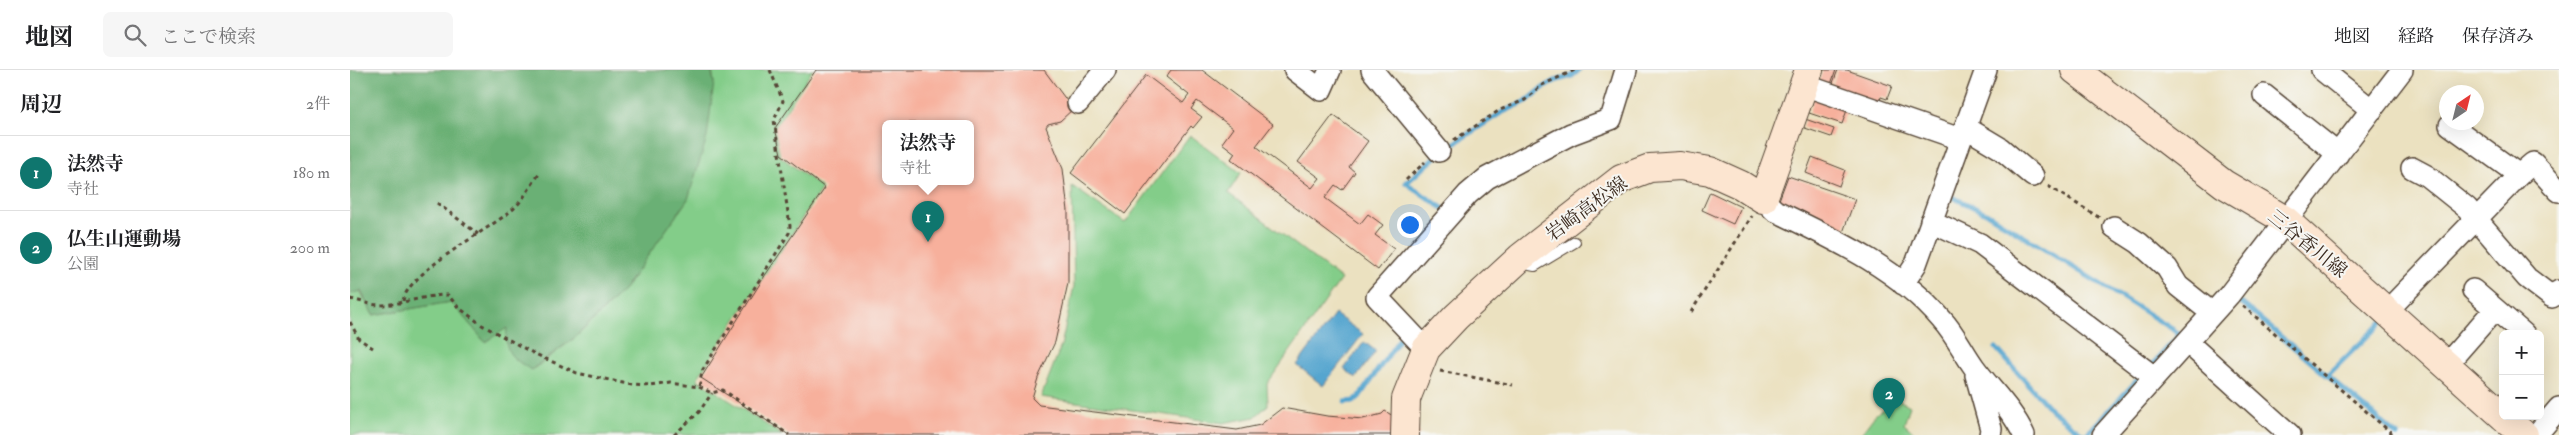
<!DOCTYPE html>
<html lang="ja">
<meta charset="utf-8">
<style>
:root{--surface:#fff;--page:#f6f6f6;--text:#202124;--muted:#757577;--line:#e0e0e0;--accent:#0f766e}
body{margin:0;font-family:"IM FELL Double Pica","Noto Serif JP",serif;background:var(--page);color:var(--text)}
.controls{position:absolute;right:15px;bottom:15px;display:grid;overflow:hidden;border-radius:8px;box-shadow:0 5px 20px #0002}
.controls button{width:45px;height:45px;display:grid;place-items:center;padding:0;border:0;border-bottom:1px solid var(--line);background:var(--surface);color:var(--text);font:25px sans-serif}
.compass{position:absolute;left:2089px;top:15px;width:45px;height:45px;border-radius:50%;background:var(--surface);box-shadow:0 5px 20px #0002;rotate:35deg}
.you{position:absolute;left:1059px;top:154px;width:18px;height:18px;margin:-12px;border:4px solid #fff;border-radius:50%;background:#1a73e8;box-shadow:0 0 0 8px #1a73e833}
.badge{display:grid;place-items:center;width:32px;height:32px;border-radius:50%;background:var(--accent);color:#fff;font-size:16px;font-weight:700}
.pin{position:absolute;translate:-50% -41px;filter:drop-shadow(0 1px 2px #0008)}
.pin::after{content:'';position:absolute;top:26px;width:18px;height:15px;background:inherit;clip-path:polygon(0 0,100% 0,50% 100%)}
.popup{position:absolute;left:532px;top:50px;width:92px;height:65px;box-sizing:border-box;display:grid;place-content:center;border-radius:8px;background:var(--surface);filter:drop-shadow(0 1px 4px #0005);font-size:16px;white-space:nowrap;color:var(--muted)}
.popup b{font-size:19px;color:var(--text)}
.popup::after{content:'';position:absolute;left:50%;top:100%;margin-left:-10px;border:10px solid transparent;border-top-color:var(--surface)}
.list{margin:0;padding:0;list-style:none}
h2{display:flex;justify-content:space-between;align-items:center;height:65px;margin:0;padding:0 20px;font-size:21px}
h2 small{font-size:16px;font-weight:400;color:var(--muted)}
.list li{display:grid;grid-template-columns:32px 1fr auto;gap:15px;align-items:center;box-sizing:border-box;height:75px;padding:0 20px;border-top:1px solid var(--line)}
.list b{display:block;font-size:19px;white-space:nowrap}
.list p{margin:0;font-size:16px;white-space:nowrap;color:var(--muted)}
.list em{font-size:16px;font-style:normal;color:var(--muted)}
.icon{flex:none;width:28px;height:28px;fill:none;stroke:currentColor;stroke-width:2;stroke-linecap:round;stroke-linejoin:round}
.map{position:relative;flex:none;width:2209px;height:365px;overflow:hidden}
header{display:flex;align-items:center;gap:30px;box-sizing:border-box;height:70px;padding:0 25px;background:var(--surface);border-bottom:1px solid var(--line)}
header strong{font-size:24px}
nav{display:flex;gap:28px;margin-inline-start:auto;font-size:18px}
.search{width:350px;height:45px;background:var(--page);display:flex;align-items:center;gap:12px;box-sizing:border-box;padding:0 18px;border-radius:8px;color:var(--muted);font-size:19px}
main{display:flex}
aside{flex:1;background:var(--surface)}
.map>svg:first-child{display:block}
.green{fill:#83cd89;stroke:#5f7c54}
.forest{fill:#6ab075;stroke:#526d4a}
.water{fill:#55a5cf;stroke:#486876}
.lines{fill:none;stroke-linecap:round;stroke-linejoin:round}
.stream{stroke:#55a5cf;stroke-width:5}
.building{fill:#f7b09c;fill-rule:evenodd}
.lane-casing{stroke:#554536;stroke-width:12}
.street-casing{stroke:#554536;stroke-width:24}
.secondary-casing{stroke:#554536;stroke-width:30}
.path{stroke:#554536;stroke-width:3;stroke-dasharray:4 4;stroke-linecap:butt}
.lane{stroke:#fff;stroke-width:10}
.street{stroke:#fff;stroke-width:21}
.secondary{stroke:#fce5d0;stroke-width:28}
.labels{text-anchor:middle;stroke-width:4;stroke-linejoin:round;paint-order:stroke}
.street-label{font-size:19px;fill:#3b2a1e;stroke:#f6f6f2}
</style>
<header>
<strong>地図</strong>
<div class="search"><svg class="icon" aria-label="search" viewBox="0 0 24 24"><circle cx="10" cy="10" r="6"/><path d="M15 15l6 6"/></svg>ここで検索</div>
<nav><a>地図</a><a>経路</a><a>保存済み</a></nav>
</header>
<main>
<aside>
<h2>周辺<small>2件</small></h2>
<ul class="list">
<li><span class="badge">1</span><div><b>法然寺</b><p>寺社</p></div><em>180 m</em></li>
<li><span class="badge">2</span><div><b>仏生山運動場</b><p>公園</p></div><em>200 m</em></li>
</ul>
</aside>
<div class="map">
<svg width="2209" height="365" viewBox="0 0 2209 365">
<rect width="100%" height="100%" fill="#f6f6f2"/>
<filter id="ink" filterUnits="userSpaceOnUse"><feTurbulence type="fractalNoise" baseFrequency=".02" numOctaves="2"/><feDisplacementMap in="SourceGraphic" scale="10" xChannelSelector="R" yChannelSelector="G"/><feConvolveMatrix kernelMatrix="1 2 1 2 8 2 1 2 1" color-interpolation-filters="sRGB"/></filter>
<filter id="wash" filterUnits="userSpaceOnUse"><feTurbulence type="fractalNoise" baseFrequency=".0096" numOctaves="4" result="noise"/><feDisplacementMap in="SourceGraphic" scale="20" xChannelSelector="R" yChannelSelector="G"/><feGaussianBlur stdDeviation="1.12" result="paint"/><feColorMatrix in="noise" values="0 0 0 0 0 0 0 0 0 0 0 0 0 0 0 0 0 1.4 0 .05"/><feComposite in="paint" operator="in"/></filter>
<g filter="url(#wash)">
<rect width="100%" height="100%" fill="#ebe1c0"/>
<path class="green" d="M362,0h101l-39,58 6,28 42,32 -125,191 85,56h-432v-141l10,-3 13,24 78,-13 34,40 22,-15 25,43 44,-33 46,-45 66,-93 26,-117z
M840,65l51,38 -13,20 113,86 -74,105 1,21 -13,12 -32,6 -182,-26 20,-51 13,-60 -2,-100 53,37z
M1547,329l13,7 -6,18 13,11h-57l16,-21z"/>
<path class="forest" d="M0,0h361l3,12 -7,55 -19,62 -66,93 -48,46 -43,32c-20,-13 -27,-16 -24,-42l-22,14 -34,-40 -78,13 -12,-24 -11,3z"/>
<path class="water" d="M985,244l28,20 -40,52 -26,-21z
M1014,272l12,9 -20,27 -12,-9z"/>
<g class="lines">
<path class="stream" d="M1094,80l57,-37 26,-12 16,-13 12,-7 17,-5 7,-6
M1087,86l-31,27 41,28
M1596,124l42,20 197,123
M1883,226l164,139
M1646,278l55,62 33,25
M1800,297l30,-33
M1978,305l57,-56
M995,332l9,-1 5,-4 44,-63 -1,-2
M1736,365l56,-60"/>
</g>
<g id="blocks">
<path class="building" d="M466,0h228l29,39 -13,12 -12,3 -2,3 17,42 5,42v72l-13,59 -17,36 -6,20 7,7 198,25 23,-5 22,-17 45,8 36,3 19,-5 3,-3 27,17h6l1,7h-630l-88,-57 65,-104 59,-86 -44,-34 -6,-26zM536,53h84v58h-84z
M821,0h31l71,54 -17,22 56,42 8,-10 -22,-16 35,-47 35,26 -19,26 6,5 -13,18 -7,-5 -10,13 35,26 8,-10 15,11 -8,10 19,14 -16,21 -147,-111 4,-6 -13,-10 11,-15 -36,-27 -6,8 11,8 -9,11 -2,-2 -66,88 -54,-41 75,-98 37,28 6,-8 -23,-18z
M1473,0h13l-5,14 -12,-3z
M1488,0h9l45,16 -5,13 -6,-2 -3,8 -47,-17z
M1465,25l32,15 -5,14 -33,-11z
M1455,49l29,10 -3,8 -29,-10z
M1462,87l33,13 -6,16 -33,-13z
M1438,106l67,23 -14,39 -62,-38z
M1360,122l31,15 -8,17 -31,-14z"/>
</g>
</g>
<g filter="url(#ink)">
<use href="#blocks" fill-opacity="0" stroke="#554536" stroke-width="1"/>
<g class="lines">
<defs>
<path id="lane" d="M1172,188l8,7 5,1 40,-24"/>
<path id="street" d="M945,0l26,20 9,-20
M1022,0l67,81
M1972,0l50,40
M1454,15l156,54
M1914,25l74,59
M728,33l27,-33
M2100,55l69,50
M1615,57l35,21 33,28
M2062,98l15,8 40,32 60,70 25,19 7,-6
M1413,129l11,11c60,29 124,58 168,110 13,14 21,32 32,47 17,23 38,42 50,68
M1581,151l49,23 174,133
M1764,157l25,16 28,25 11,18 34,27
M1553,214l13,-20 70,-194
M2123,220l51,44
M2037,241l132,-136 14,-12 26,28
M1837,272l103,93
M1076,279l-49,-52 91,-103 19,-16 84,-44 40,-15 15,-49
M2096,295l49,-56
M1626,305l15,54 -1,6
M1753,365l126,-140 173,-225
M2186,365l23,-27"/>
<path id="secondary" d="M1725,0l149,114 61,36 218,196
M2153,346l21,19
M1055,365l1,-36 20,-50 30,-32 65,-60 100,-78 29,-11 30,-2 30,5 31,14 22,14 46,-129"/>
</defs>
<use href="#lane" class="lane-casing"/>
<use href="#street" class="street-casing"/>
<use href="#secondary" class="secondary-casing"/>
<path class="path" d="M1104,70l46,-30 25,-10 17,-15 33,-15
M1056,110l19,-18
M1698,116l52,32
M87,133l41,31
M0,229c11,2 20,6 31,6 23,-1 44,-10 67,-10l10,12 24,18 51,28 44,20 55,12 19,1 20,-3 28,4 3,-16 87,-138 1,-7 -16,-106 9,-19 -13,-31
M53,231c5,-29 84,-70 109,-91 11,-9 19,-25 28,-37
M1893,236l151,129
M1341,242l61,-96
M0,252l9,17 14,9
M1090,301l73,14
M349,317l13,6 11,-3 66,45
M324,365l25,-23 13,-19"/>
<use href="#lane" class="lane"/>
<use href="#street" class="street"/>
<use href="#secondary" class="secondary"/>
</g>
</g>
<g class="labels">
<g class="street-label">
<text transform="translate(1236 138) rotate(-36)" y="7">岩崎高松線</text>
<text transform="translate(1958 173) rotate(39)" y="7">三谷香川線</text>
</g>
</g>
</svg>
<div class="controls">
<button>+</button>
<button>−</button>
</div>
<svg class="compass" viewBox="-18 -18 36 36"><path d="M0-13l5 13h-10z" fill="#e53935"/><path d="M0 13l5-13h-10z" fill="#757577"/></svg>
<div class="you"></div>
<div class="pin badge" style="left:578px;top:172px">1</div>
<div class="popup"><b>法然寺</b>寺社</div>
<div class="pin badge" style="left:1539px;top:349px">2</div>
</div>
</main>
